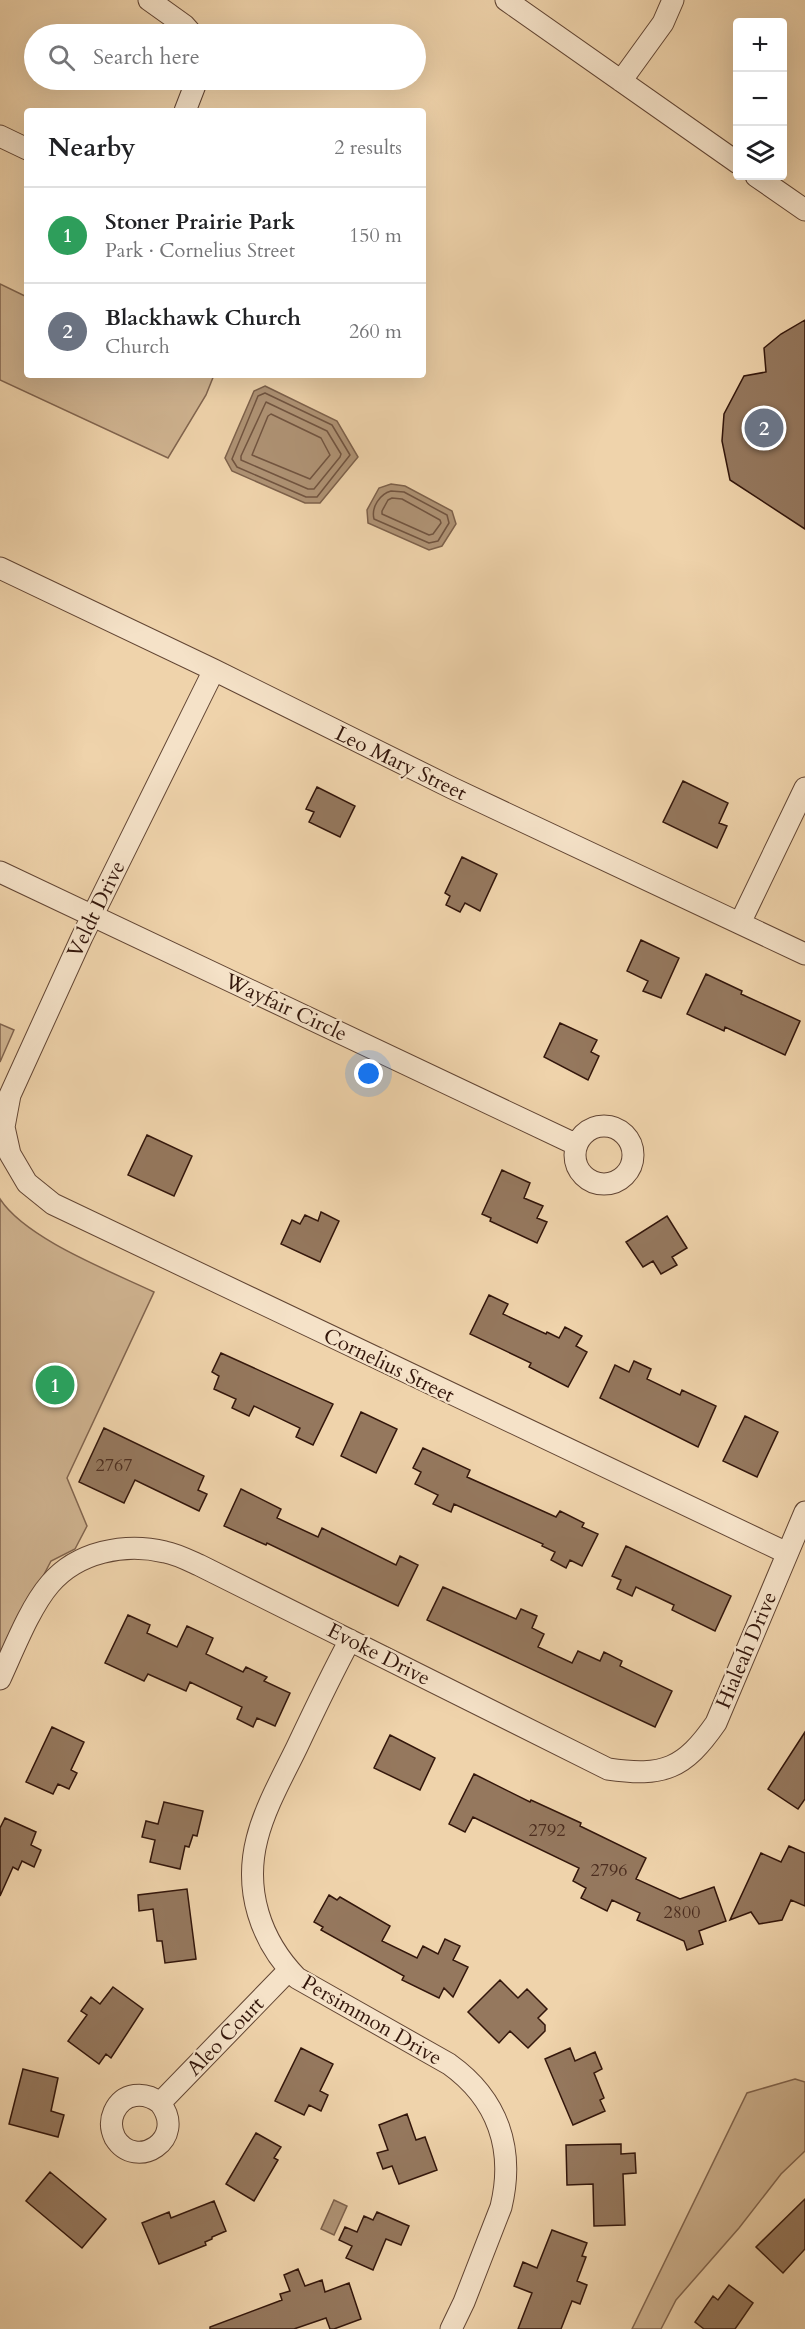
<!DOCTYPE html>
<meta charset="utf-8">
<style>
:root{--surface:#fff;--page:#f6f6f6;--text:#202124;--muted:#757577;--line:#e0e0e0;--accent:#8f2418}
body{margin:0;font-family:Cardo,serif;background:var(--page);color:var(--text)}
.controls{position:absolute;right:18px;top:18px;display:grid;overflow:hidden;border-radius:6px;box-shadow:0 6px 24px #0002}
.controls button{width:54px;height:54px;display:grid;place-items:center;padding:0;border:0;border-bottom:2px solid var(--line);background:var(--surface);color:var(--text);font:30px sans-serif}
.you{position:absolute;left:369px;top:1074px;width:21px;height:21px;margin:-15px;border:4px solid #fff;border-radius:50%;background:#1a73e8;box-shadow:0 0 0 9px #1a73e833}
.badge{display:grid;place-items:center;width:39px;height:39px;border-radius:50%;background:var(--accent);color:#fff;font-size:20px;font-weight:700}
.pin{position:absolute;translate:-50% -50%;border:3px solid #fff;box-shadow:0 2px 6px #0006}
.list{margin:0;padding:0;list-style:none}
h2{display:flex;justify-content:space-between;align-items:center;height:78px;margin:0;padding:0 24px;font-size:26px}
h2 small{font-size:20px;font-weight:400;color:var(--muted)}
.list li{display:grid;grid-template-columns:39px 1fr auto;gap:18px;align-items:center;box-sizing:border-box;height:96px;padding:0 24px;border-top:2px solid var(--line)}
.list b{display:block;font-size:22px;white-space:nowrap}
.list p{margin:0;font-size:20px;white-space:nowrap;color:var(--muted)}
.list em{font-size:20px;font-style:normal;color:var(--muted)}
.icon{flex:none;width:33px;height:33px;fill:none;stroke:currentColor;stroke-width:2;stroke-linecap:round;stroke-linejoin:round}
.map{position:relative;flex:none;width:805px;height:2329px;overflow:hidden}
.search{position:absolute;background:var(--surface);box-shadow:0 6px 24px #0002;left:24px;top:24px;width:402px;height:66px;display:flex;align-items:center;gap:15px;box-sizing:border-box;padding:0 21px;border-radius:33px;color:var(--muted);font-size:22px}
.panel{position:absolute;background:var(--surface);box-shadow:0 6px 24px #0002;left:24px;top:108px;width:402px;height:270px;border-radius:6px}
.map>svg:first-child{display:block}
.green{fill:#cfb390;stroke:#81644e;stroke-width:1.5}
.water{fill:#af9375;stroke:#7d614b;stroke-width:1.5}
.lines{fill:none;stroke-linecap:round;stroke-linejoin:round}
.shore{stroke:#715440;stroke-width:1.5}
.building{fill:#95785e;stroke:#33160b;stroke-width:1.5}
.minor-casing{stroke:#624533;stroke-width:23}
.minor{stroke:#f5e2c8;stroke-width:21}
.labels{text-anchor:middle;stroke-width:4.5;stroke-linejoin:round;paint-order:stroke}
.number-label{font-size:18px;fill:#4c2e20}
.street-label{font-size:21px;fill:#33160b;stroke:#f5e2c8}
</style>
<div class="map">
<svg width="805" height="2329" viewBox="0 0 805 2329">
<rect width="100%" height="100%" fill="#efd3ab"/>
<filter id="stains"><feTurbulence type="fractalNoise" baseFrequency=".00333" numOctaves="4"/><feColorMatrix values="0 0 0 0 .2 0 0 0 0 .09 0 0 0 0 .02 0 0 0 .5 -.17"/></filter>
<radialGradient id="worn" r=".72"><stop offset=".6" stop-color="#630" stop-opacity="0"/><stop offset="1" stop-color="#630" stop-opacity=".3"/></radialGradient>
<path class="green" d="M0,284l27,13v78h187l-8,20 -38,63 -168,-78z
M0,1024l14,6 -14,32z
M0,1199c26,40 110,72 154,93l-87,186 20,48 -12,23 -24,12 -51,98z
M795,2079l10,3v69l-24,23 -42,54 -63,72 -15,29h-29l115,-236z"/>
<path class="water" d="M265,386l72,35 21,36 -38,46h-15l-73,-32 -7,-13 29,-67z
M391,484l14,2 47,25 4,13 -14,22 -13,4 -61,-27 -1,-13 12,-22z
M334,2200l13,6 -13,29 -13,-6z"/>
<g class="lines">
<path class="shore" d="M265,393l67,32 18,30 -33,42h-11l-69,-30 -5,-8 26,-63z
M266,402l61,29 14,23 -1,3 -26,32h-6l-67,-29v-4z
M271,414l50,24 9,17 -20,24 -58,-24 16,-39z
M391,491l13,1 43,23 2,8 -11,18 -9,2 -55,-24c-3,-12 6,-25 17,-28z
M392,498l10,1 38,21 1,3 -8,11 -4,1 -47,-21v-3l6,-11z"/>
</g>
<path class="building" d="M805,320v209l-75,-49 -8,-39 2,-27 20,-38 22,-4 -2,-24 17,-14z
M683,781l45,22 -9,20 8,3 -10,22 -54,-26z
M317,787l38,19 -15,31 -31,-15 5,-10 -8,-3z
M462,857l35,17 -17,37 -15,-8 -5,9 -14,-7 4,-9 -5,-3z
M641,940l38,18 -18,40 -18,-7 5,-10 -21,-10z
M706,974l36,17 -1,3 59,27 -15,34 -60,-28 -1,4 -37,-17z
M560,1023l37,17 -6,12 8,4 -11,24 -44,-23z
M147,1135l45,21 -18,40 -46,-21z
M502,1170l28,13 -6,15 19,8 -6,12 10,4 -10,21 -47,-22 1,-3 -9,-4z
M321,1212l18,9 -19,41 -39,-18 11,-24 8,4 5,-9 13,6z
M667,1216l20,32 -15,9 5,8 -16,9 -8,-13 -10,6 -17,-25z
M489,1295l19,9 -5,10 43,20 1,-2 12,6 6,-11 17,9 -6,10 11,6 -19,35 -39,-20 2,-4 -61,-29z
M221,1353l112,51 -20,41 -17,-8 4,-9 -46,-22 -5,10 -17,-8 4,-9 -22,-10 5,-13 -7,-4z
M634,1361l17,8 -4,10 33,16 2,-5 34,16 -18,41 -98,-49 15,-33 14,7z
M361,1412l36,17 -21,44 -35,-17z
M745,1416l33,16 -21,45 -34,-16z
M104,1428l100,48 -6,14 9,4 -8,17 -64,-31 -11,23 -45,-21z
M423,1448l47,22 -3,7 89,40 4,-6 24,12 -2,4 16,7 -16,32 -12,-6 -4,8 -15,-8 4,-8 -13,-6 1,-2 -89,-40 -3,8 -18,-8 5,-9 -23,-11 6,-12 -8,-4z
M241,1489l40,20 -4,9 41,19 4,-9 74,37 4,-9 18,9 -20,41 -131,-63 -1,2 -42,-19z
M626,1546l105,50 -16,35 -43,-21 2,-5 -38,-18 -4,9 -15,-7 4,-9 -9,-4z
M443,1587l73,32 5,-10 16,7 -5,12 12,6 -6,13 34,16 6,-12 22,10 4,-9 18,9 -2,5 52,25 -17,36 -228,-107z
M128,1615l22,10 -3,8 30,14 10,-21 26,12 -7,16 37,18 3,-5 21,10 -3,4 26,12 -15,33 -18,-8 -4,9 -16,-8 5,-12 -52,-25 -4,9 -38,-17 -4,7 -39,-18z
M52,1727l32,15 -13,28 6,3 -8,16 -11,-5 -5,10 -27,-12z
M805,1732v67l-7,10 -30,-20z
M390,1735l45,23 -15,32 -46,-22z
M474,1774l56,28 1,-2 50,23 -1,3 66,32 -10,21 44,20 34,-12 12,34 -27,10 4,13 -16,6 -3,-9 -47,-21 3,-7 -28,-13 -5,11 -26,-13 5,-10 -13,-7 6,-13 -106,-51 -8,15 -16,-8z
M164,1802l39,9 -6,25 -4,-1 -4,12 -4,-1 -5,23 -30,-7 5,-22 -13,-3 4,-16 12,3z
M5,1818l31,14 -5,13 10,5 -7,17 -12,-6 -4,9 -5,-3 -13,29v-68z
M789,1846l16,7v53l-14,-6 -9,20 -23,4 -8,-12 -21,8 31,-67 20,9z
M187,1889l9,70 -31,4 -3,-22h-5l-4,-32 -14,2 -1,-16z
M329,1895l8,5 3,-3 50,29 -8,15 35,17 6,-12 15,8 7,-15 15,7 -7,14 15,7 -15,30 -9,-9 -5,10 -37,-18 2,-4 -83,-46 2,-3 -9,-5z
M500,1980l18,18 9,-9 20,20 -9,9 7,7v6l-17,17 -18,-17 -11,12 -31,-31z
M113,1987l30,22 -32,49 -5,-4 -7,10 -31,-23 19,-26 -6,-4 10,-14 9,7z
M301,2048l32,16 -13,27 8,4 -7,16 -12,-6 -5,10 -29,-14z
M570,2048l5,13 20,-9 7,17 -8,4 10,25 -4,2 5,11 -32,14 -28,-66z
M23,2069l35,9 -7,33 13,4 -6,22 -49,-13z
M407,2114l9,26 9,-3 12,33 -38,14 -7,-18 -9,3 -6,-16 11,-3 -9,-25z
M256,2133l25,14 -7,11 4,2 -24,41 -28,-17z
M621,2144v10l14,-1 1,20 -13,1 2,51 -31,1 -1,-42 -26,1 -1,-40z
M50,2172l56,47 -24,29 -56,-47z
M805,2199v50l-22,24 -27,-26z
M214,2201l12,30 -14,6v2l-7,3 1,3 -47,19 -17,-41 27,-11 2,6z
M377,2212l32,14 -8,19 -15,-6 -13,31 -27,-12 6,-12 -13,-6 6,-13 12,5 7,-16 9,4z
M552,2230l35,13 -5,13 4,1 -9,24 10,4 -7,19 -8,-3 -11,28h-43l14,-36 -18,-7 9,-24 14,6z
M298,2269l7,17 17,-6 3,12 24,-9 12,36 -27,10h-4l-4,-11 -32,11h-84v-2l72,-27 -2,-6 10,-3 -6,-16z
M729,2285l24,18 -18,26h-31l-9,-7 18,-26 5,4z"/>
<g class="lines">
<defs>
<path id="minor" d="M149,0l35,25 8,9
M506,0l232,163
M621,81l42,-58 10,-23
M185,111l12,-31
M0,136l27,13
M756,176l49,34
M0,568l214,102 238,118 353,166
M214,670l-132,267 -72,158 -6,32 6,27 17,29 26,21 734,349
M0,872l577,273
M740,923l65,-135
M575 1155a29 29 0 1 1 58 0a29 29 0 1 1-58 0Z
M350,1640c-19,35 -36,71 -53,107 -14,29 -32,60 -40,92 -13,51 3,101 40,139l152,86c49,35 66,85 52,143l-37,95 -13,27
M0,1679c13,-28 30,-72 50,-95 27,-32 75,-42 115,-32 11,2 23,8 34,13l409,204c56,8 76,0 108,-46l89,-211
M160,2103c28,36 -24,69 -45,35 -4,-8 -5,-17 -1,-26 9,-20 31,-21 46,-9l129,-133"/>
</defs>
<use href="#minor" class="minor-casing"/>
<use href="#minor" class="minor"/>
</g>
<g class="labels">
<g class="number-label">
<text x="114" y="1471">2767</text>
<text x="547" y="1836">2792</text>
<text x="609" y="1876">2796</text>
<text x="682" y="1918">2800</text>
</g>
<g class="street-label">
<text transform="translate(401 763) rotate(26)" y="7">Leo Mary Street</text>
<text transform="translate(96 909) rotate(-64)" y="7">Veldt Drive</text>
<text transform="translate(286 1007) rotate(25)" y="7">Wayfair Circle</text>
<text transform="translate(389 1365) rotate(26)" y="7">Cornelius Street</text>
<text transform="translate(746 1650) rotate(-67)" y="7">Hialeah Drive</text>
<text transform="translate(379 1654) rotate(27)" y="7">Evoke Drive</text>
<text transform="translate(372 2020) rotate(30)" y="7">Persimmon Drive</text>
<text transform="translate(225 2036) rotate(-46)" y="7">Aleo Court</text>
</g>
</g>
<rect width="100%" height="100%" filter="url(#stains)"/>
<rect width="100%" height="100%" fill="url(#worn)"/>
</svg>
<div class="controls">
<button>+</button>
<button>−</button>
<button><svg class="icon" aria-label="layers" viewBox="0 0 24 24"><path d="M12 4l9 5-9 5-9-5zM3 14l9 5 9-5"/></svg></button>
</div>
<div class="you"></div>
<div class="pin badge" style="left:55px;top:1385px;background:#2e9e5b">1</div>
<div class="pin badge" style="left:764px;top:428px;background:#6b7280">2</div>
<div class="search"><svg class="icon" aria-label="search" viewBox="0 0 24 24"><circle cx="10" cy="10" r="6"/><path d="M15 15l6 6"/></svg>Search here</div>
<section class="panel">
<h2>Nearby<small>2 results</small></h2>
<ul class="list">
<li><span class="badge" style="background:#2e9e5b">1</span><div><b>Stoner Prairie Park</b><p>Park · Cornelius Street</p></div><em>150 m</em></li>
<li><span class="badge" style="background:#6b7280">2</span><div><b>Blackhawk Church</b><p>Church</p></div><em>260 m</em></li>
</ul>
</section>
</div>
